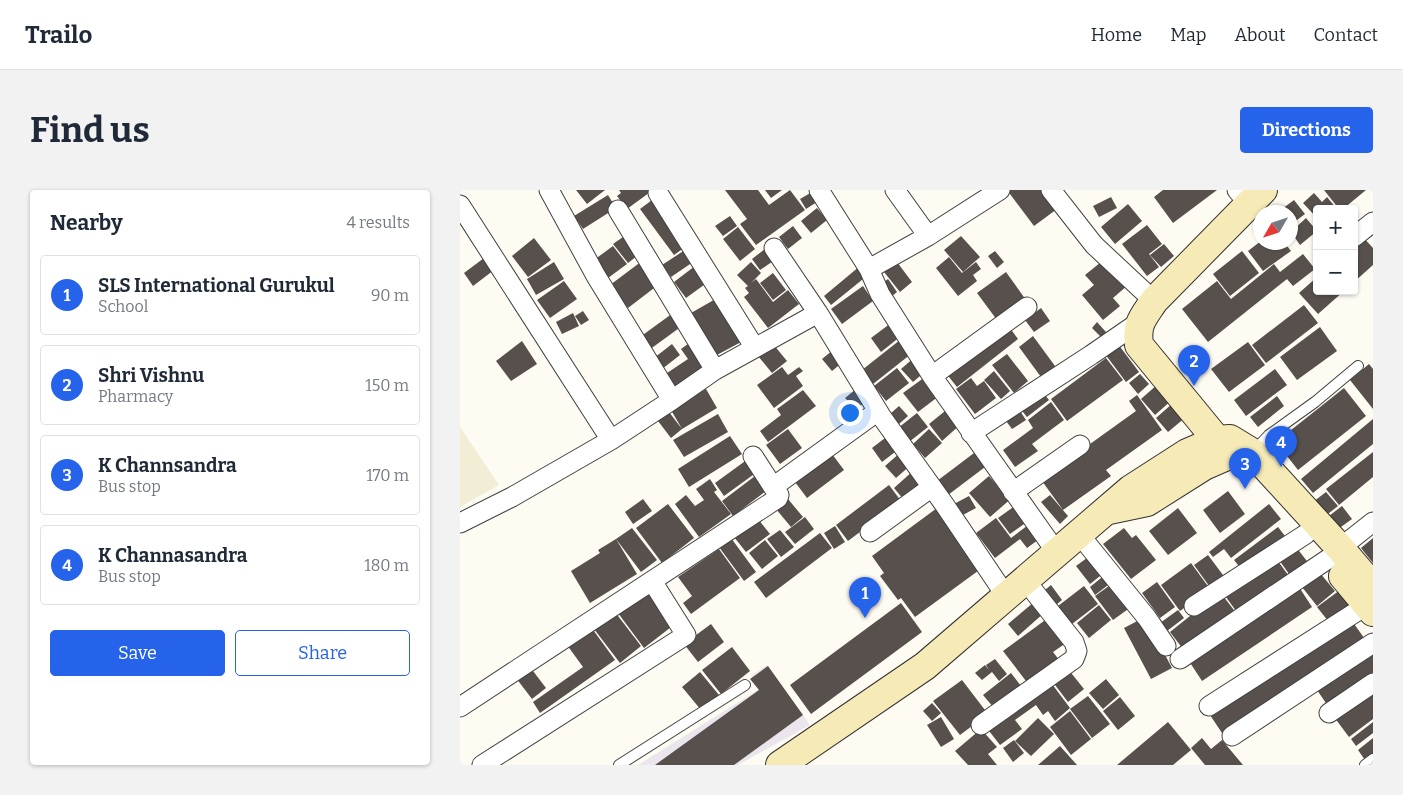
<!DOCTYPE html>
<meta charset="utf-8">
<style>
:root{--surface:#fff;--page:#f2f2f3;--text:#1f2937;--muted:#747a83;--line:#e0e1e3;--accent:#2563eb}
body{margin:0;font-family:Bitter,serif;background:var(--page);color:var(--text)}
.controls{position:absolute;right:15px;top:15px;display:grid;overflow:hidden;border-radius:5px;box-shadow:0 1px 4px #0004}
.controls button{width:45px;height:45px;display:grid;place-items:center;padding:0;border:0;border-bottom:1px solid var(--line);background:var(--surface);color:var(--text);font:25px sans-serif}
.compass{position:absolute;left:793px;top:15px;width:45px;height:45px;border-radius:50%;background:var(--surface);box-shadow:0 1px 4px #0004;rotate:231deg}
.you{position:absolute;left:389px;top:222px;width:18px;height:18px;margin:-12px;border:4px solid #fff;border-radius:50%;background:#1a73e8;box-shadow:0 0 0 8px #1a73e833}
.badge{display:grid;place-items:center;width:32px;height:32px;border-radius:50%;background:var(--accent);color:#fff;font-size:16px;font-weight:700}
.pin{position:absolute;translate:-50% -41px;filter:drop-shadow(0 1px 2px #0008)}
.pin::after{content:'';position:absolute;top:26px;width:18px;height:15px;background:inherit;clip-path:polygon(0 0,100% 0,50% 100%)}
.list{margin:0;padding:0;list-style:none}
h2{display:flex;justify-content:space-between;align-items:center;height:65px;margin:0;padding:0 20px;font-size:21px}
h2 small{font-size:16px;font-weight:400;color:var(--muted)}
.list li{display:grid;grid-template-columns:32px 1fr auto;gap:15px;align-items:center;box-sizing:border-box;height:80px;margin:0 10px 10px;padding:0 10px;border:1px solid var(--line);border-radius:5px}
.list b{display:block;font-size:19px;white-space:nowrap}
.list p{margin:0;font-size:16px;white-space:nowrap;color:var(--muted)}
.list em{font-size:16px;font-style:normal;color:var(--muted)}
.actions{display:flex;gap:10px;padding:15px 20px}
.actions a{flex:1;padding:11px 0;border:1px solid var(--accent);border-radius:5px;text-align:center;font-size:18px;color:var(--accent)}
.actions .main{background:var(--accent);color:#fff}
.map{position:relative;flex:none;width:913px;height:575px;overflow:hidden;border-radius:5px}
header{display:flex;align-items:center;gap:30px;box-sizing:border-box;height:70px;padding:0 25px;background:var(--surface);border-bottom:1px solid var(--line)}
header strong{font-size:24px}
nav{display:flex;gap:28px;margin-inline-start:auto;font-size:18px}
.intro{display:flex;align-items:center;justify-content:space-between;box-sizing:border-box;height:120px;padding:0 30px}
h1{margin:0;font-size:35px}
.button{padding:12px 22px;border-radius:5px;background:var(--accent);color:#fff;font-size:18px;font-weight:700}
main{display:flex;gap:30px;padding:0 30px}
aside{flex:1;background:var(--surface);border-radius:5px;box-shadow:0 1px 4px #0004}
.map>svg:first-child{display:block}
.industrial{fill:#ebe5ed}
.farmland{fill:#f2edd5}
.building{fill:#57504d}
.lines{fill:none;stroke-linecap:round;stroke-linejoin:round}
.service-casing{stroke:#424242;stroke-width:12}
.minor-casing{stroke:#424242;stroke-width:21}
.secondary-casing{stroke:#313131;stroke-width:30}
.service{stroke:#fff;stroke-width:10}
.minor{stroke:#fff;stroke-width:19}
.secondary{stroke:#f6eab6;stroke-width:28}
</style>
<header>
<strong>Trailo</strong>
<nav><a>Home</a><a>Map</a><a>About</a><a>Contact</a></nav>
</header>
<div class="intro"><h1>Find us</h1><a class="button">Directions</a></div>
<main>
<aside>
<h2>Nearby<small>4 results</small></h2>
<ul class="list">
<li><span class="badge">1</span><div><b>SLS International Gurukul</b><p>School</p></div><em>90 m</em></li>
<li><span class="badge">2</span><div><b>Shri Vishnu</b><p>Pharmacy</p></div><em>150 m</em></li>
<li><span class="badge">3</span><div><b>K Channsandra</b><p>Bus stop</p></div><em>170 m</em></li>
<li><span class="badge">4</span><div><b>K Channasandra</b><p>Bus stop</p></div><em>180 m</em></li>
</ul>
<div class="actions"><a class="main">Save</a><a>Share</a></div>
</aside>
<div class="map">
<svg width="913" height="575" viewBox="0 0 913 575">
<rect width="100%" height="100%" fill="#fefbf3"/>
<path class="industrial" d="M307,475l43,60 -72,40h-100l123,-77 -10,-12z"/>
<path class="farmland" d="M0,237l39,58 -39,22z"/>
<path class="building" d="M116,0h29l-18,14z
M159,0h34l-26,19 -10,-13 4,-3z
M265,0h33l11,15 21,-15 15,20 -49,35 -16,-21 7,-5z
M305,0h17l-11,8z
M547,0h36l14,19 -23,17z
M703,0h54l-44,33 -19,-26z
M864,0h42l-23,19h-4z
M352,2l5,10 -11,7 -6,-10z
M854,3l8,9 5,-5 10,12h-20v9l-14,-15z
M148,5l8,13 -33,21 -9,-13z
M196,7l32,48 -14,10 -34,-46z
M651,7l6,11 -18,9 -6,-11z
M834,10l11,14 -12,9 -2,-4v-7h-6l-3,-3z
M668,14l14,17 -27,23 -14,-17z
M357,18l10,12 -16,13 -10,-12z
M270,26l7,10 -14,10 -8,-10z
M846,28l11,13 -17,14 -9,-13z
M687,35l15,19 -13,10 10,13 -12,9 -25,-32z
M333,36l9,12 -14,11 -9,-12z
M278,37l17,22 -15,12 -17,-22z
M501,46l19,21 -17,15 -19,-22z
M902,46l11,12v17l-19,17v-39z
M163,47l14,19 -9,7 -15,-19z
M74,48l17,22 -23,17 -16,-21z
M801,51v1h23l7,9 -28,20 -15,-20z
M704,54l10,12 -13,11 -11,-12z
M310,55l9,12 -19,13 -8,-11z
M153,56l14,18 -19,14 -14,-18z
M228,58l8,12 -25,17 -9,-12z
M535,61l9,11 -7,6 -9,-12z
M782,61l17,22 -29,23 -17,-22z
M843,64l12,15 -22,17 -6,-7 -79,63 -26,-33 35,-28 14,18 43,-35 6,8z
M489,67l13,16 14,-11 5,7 -8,6 4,6 -19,15 -22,-28z
M24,68l10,12 -21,16 -9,-13z
M646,68l22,27 -15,13 7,8 -17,14 -21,-25 12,-10 -9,-10z
M182,71l16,24 -30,23 -18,-23z
M94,72l10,17 -28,16 -9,-16z
M291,72l10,11 -10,10 5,-4 17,23 15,-12 11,14 -31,24 -24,-31 5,-4 -4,-5 3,-2 -11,-11z
M437,72l15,20 -12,10 -16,-20z
M235,76l13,16 -22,16 -12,-16z
M400,76l8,9 -37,30 -7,-9z
M546,82l20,28 -29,20 -20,-27z
M313,83l13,17 -13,10 -13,-17z
M857,87v14h27l-26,23 -19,-21z
M428,89l9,13 -6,5 -10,-13z
M104,91l13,18 -27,19 -13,-18z
M403,96l10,15 -31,23 -11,-15z
M259,107l24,44 -28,15 -24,-43z
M844,115l14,18 -52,40 -14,-18z
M581,118l9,13 -16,11 -9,-12z
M123,121l6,9 -8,5 -6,-9z
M113,123l6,13 -17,8 -6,-12z
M213,123l9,13 -33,24 -9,-13z
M637,132l9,10 -5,5 -9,-9z
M431,133l10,13 -20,16 -10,-14z
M547,134l11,15 -61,48 -12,-15z
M860,137l17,24 -40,29 -17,-23z
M573,146l22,30 -14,11 -22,-30z
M440,150l11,14 -38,30 -11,-14z
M62,151l15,23 -26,17 -15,-20z
M232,151l16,23 -33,22 -8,-13 21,-14 -7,-10z
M788,152l17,23 -36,27 -18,-23z
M212,154l8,11 -18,14 -8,-11z
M313,154l14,17 -15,12 -14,-17z
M658,154l21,28 -13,10 -21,-28z
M373,160l10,12 -11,9 -10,-12z
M547,164l21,27 -14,12 -22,-28z
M456,166l11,14 -14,12 -12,-13z
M646,168l17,22 -56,41 -16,-22z
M909,174l4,5v40l-23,-29z
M322,177l6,8 11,-8 4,4 -7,5 7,10 -29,22 -17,-23z
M437,178l12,15 -23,18 -12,-15z
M815,179l12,16 -41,31 -12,-16z
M534,181l16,20 -9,8 -17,-19z
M680,184l9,10 -11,10 -9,-11z
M465,187l14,19 -21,16 -15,-19z
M511,188l6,8 7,-5 12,17 -21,16 -19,-25z
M698,194l14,16 -17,15 -14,-16z
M884,198l22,28 -68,54 -22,-28z
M246,199l11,19 -35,21 -11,-19z
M396,199l10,12 -10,9 -11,-12z
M343,200l13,16 -48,36 -8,-11 21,-16 -4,-6z
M581,200l8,10 -22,17 -8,-10z
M677,205l25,35 -56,40 5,6 -48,34 -21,-29 9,-9 85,-61 -7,-10z
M817,206l7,10 -26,21 -8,-10z
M591,212l13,18 -32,24 6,7 -23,16 -12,-17 30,-22 -5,-8z
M713,213l13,14 -18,15 -12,-14z
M439,216l9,10 -9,8 -9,-10z
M490,217l11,17 -19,17 -13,-17z
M560,221l6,9 -14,9 -6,-8z
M209,222l13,17 -11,9 -13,-17z
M457,223l11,14 -19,15 -11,-14z
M258,224l10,18 -44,25 -11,-17z
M913,229v25l-60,49 -12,-14z
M328,239l14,19 -22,16 -14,-19z
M469,239l13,14 -17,15 -12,-14z
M270,246l12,18 -53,33 -11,-18z
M425,248l10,14 -13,10 -10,-14z
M369,260l15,20 -37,28 -15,-20z
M518,260l11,14 -45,34 -11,-14z
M441,262l11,12 -16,14 -11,-12z
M913,262v25l-34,28 -13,-16z
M288,269l9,13 -33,24 -9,-13z
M454,280l10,12 -20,18 -10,-12z
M299,283l11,15 -37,28 -11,-15z
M529,286l13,15 11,6 -23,20 -21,-24z
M250,289l7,11 -3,2 17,22 -32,23 -24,-33 11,-9 9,11 9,-6 -8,-11z
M429,295l12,16 -53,40 -12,-16z
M768,301l17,23 -25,19 -17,-23z
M866,302l12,14 -14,11 -11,-15z
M590,305l18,21 -8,8 -19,-22z
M509,306l7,12 -15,8 -7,-12z
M183,309l9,12 -19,13 -8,-12z
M328,309l15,18 -12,10 -15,-18z
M559,313l12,16 -21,15 -12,-16z
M208,314l26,34 -32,25 -26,-35z
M809,314l12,15 -50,39 -7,-9 -11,8 -4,-5z
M882,316l10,13 -18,13 -9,-13z
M477,318l45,60 -67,49 -14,-19 -3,2 -18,-24 4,-3 -12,-17z
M718,318l19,25 -29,22 -19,-24z
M345,327l9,12 -19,15 -10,-12z
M536,328l15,20 21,-16 10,15 -15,11 -7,-9 -25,19 -19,-25z
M298,329l12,15 -24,18 -12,-15z
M375,336l10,16 -11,7 -10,-16z
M818,337l7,9 -43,34 -8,-10z
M172,338l25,32 -16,12 -25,-33z
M664,338l8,10 4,-3 20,25 -25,19 -28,-35z
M320,340l14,17 -13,10 -14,-18z
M360,343l12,15 -66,50 -12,-16z
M271,348l25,34 -12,9 -25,-34z
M913,348v25l-12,-15z
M156,349l21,35 -47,29 -19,-32 29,-18 -2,-3z
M305,350l13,16 -16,13 -13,-16z
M836,357l14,18 -18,13 -13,-18z
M259,359l21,29 -49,36 -8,-11 9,-7 -14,-19z
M631,365l14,17 -15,12 -14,-18z
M748,365l18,24 -14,11 -18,-25z
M815,367l16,22 -52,36 -16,-22z
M731,373l19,26 -30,22 -19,-26z
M860,383l15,18 -18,15 -15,-19z
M646,384l6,8 -17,13 -5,-8z
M697,392l18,25 -15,11 -18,-25z
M653,393l18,24 -18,13 -18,-24z
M837,394l15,23 -110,74 -15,-23z
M591,395l11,15 -6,5 -11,-15z
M624,396l14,18 -26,20 -14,-18z
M191,399l24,35 -31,24 -26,-35z
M880,400l14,19 -22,17 -15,-19z
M760,402l17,22 -51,39 -16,-21z
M574,412l10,11 -26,23 -10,-12z
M441,413l21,29 -111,82 -21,-29z
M639,415l12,15 -22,18 -12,-15z
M718,420l6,8 -17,13 -7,-8z
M155,422l26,34 -21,17 -26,-34z
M685,427l27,51 -21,11 -27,-51z
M588,428l18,25 -13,9 7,9 -31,24 -26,-34z
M892,431l15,21 -143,94 -16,-24z
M251,434l13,18 -26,20 -14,-18z
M131,437l24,33 -75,53 -7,-11 50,-35 -16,-22z
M272,457l18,24 -29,23 -19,-24z
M913,461v28l-43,30 -13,-19z
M535,469l12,15 -8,7 -7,-9 -10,8 -7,-7 10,-8 4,5 -3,-5z
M308,476l35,49 -69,50h-79l104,-75 -9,-11z
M70,477l16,21 -14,11 -16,-21z
M608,479l16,20 -16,13 -16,-21z
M240,482l19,23 -18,15 -19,-23z
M551,483l10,13 -27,22 -11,-13z
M646,489l13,16 -16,14 -14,-16z
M502,490l26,34 -28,21 -27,-34z
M589,490l21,28 -15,13 -7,-10 -5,4 -7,-10 -21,15 7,9 -22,16 -14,-18z
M913,498v31l-24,18 -15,-20z
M628,506l22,28 -18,14 -22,-29z
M660,507l15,19 -17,14 -15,-19z
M472,513l9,10 -9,8 -9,-10z
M610,521l21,28 -20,16 -21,-28z
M481,527l13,22 -13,8 -14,-22z
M578,528l16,16 -23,22 -16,-15z
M708,532l23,28 -18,15h-56z
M913,532v11l-17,13 -5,-7z
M521,539l16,18 -9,7 9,11h-29l-13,-14z
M742,548l9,11 11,-9 21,25h-38l-14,-17z
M913,548v16l-8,6 -7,-10z
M554,550l10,13 -11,9 -10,-14z
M600,556l17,19h-39z"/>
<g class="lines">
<defs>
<path id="service" d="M793,262l16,-17 46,-33 43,-36
M159,575l126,-80
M905,575l8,-6"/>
<path id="minor" d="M89,0l47,86 76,124
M359,0l50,79 11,25 52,82 125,177
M435,0l33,46
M591,0l43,55 60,56
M777,0l12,14
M198,3l97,155
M0,15l151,235
M158,20l97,160
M894,47l19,-15
M314,58l44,65 63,103 63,88 62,92
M409,79l59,-33 72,-46
M472,186l95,-69
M511,243l120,-78 51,-35
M293,266l20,31
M553,302l67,-47
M0,333l52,-26 99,-57 61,-40 43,-30 103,-57
M410,342l62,-45
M619,344l68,84 19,28
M880,358l33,-26
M734,416l112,-72
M720,469l148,-100
M749,516l158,-101
M0,517l318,-209 1,-3 -6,-8 105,-76
M869,523l44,-30
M521,535l93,-66 3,-8 -3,-9 -49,-62
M772,546l141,-93
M22,575l204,-130 -34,-54"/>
<path id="secondary" d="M765,264l-8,-14 -78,-95c-3,-22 4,-27 15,-44l109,-111
M649,320l38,-8 57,-36 23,-10
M883,386l30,36
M320,575l145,-99 206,-177 56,-36 30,-13 13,-1 23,14 87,95 33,39"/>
</defs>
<use href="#service" class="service-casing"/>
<use href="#minor" class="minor-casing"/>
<use href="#secondary" class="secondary-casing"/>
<use href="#service" class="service"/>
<use href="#minor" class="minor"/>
<use href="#secondary" class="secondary"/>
</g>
</svg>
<div class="controls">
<button>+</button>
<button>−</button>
</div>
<svg class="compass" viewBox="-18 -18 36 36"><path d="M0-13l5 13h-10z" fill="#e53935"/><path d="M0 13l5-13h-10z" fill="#747a83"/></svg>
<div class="you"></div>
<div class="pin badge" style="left:405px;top:428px">1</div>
<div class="pin badge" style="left:734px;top:196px">2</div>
<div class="pin badge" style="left:785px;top:299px">3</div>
<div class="pin badge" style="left:821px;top:277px">4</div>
</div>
</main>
